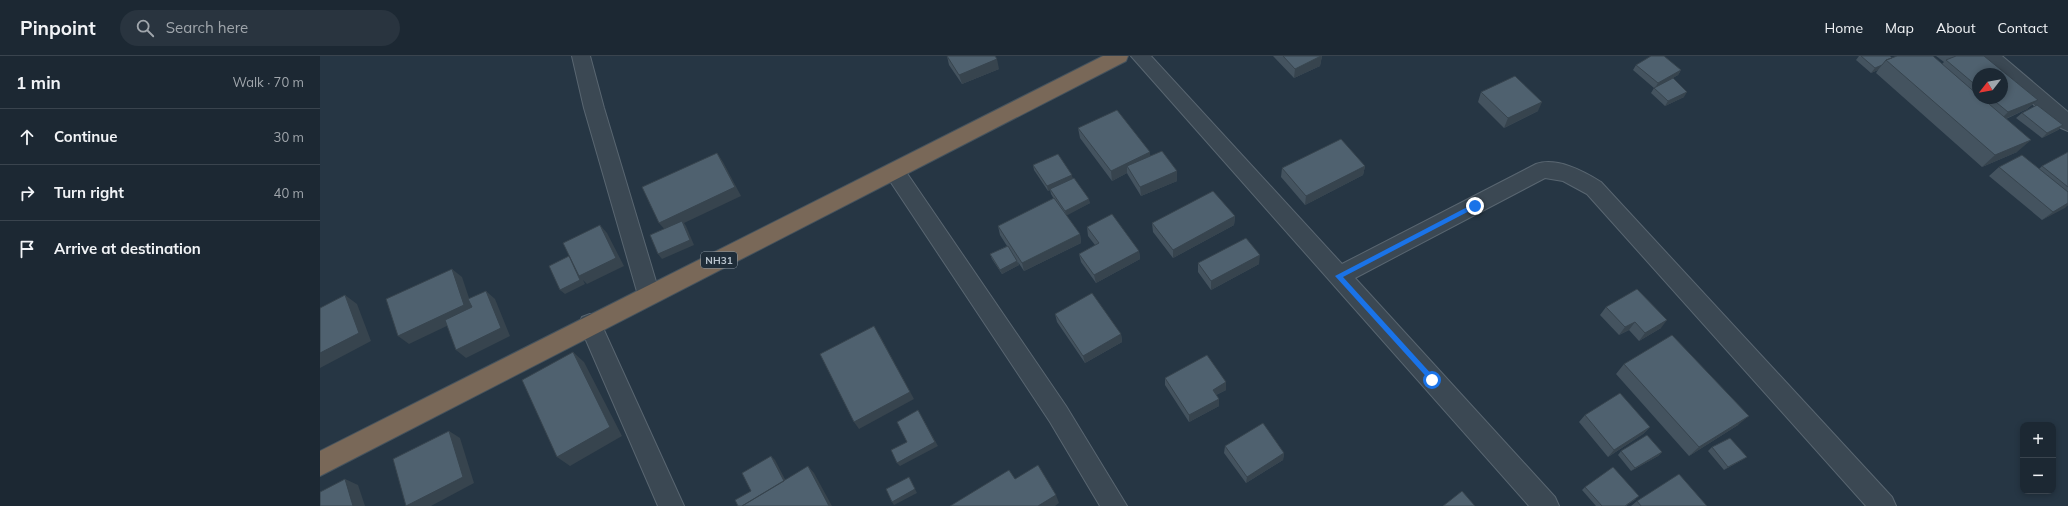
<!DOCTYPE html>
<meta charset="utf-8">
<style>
:root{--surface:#1c2833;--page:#29343f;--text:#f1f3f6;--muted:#a0a6ac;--line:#3a444e}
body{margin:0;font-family:Mulish,sans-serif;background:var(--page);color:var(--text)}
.controls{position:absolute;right:12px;bottom:12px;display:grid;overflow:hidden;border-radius:8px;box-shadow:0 2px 6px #0003}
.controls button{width:36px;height:36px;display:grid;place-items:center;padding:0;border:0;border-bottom:1px solid var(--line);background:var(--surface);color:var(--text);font:20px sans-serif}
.compass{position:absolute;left:1652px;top:12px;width:36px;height:36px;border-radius:50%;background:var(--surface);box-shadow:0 2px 6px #0003;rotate:239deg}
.stop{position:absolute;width:12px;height:12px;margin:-9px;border:3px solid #1a73e8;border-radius:50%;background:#fff}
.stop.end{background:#1a73e8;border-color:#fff;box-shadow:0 1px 4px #0008}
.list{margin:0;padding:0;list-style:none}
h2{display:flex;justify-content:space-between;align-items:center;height:52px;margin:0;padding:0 16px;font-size:17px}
h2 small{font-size:13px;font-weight:400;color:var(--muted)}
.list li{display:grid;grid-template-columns:26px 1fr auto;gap:12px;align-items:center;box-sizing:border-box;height:56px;padding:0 16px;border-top:1px solid var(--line)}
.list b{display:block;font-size:15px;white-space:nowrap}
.list em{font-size:13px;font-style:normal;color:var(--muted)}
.icon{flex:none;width:22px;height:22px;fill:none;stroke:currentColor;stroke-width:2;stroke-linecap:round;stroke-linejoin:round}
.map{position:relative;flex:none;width:1748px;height:450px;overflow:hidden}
header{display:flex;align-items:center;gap:24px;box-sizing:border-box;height:56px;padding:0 20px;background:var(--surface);border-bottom:1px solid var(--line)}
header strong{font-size:19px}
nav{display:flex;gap:22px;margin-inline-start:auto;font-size:14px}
.search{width:280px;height:36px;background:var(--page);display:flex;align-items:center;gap:10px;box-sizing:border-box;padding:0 14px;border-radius:22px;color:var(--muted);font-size:15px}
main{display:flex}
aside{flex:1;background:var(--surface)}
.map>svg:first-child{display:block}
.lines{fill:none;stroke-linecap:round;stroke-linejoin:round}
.street-casing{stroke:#596671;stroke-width:2}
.highway-casing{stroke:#45535e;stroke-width:2}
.street{fill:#3b4853;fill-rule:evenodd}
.highway{fill:#796858;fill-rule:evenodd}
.wall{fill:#44535f;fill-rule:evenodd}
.shaded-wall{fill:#37444e}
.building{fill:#4f616f;stroke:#37444e}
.route{fill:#1a73e8}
.labels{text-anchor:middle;stroke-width:3;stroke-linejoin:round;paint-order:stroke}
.shield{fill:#1f2d39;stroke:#8a96a1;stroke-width:1}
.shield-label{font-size:10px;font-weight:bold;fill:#b8c3cd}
</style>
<header>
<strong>Pinpoint</strong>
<div class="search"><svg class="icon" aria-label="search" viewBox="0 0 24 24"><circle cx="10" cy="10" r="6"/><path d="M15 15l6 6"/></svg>Search here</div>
<nav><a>Home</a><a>Map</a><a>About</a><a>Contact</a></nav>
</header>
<main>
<aside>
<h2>1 min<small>Walk · 70 m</small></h2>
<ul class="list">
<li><svg class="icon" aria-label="ahead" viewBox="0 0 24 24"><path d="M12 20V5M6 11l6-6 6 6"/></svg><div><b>Continue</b></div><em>30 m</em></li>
<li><svg class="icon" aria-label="right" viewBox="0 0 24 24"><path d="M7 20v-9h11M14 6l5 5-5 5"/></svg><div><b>Turn right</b></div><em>40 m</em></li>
<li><svg class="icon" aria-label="arrive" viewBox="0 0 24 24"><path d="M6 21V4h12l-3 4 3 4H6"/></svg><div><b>Arrive at destination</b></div></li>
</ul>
</aside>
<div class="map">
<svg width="1748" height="450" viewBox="0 0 1748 450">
<rect width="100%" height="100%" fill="#263644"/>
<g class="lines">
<defs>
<path id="street" d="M252,0h18l14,52 56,187 -3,7 -8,2 -8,-2 -3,-7 -54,-187z
M811,0h20l191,208 194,-100c21,-7 47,7 65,18l291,315 4,9h-30l-279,-312 -24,-13 -18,-3 -190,100 200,219 4,9h-30z
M1661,0h21l66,56v19l-7,-3 -59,-51v-3h-4l-15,-13z
M575,108l7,2 164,240 61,100h-27l-50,-84 -162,-244 -3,-6 3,-6z
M270,258l8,3 86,189h-26l-79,-182 3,-7z"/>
<path id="highway" d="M783,0h25l-2,5 -806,415v-25z"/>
</defs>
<use href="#street" class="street-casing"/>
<use href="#highway" class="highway-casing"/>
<use href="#street" class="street"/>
<use href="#highway" class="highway"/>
</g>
<path class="wall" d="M627,0l52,13 -37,15 -13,-19z
M953,0h49l-2,10 -26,12z
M1539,0h31l2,2 50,6 2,-2 -8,-6h48l54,44 -11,9 -21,10 11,33 -35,15 -106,-94 2,-3 -7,3 -15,-13zM1658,18l24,24h-24z
M1316,9l45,5 -3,5 -9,5 15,17 -19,9 -14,-13 3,-5 -21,-18z
M1161,36l57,19 -34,17 -26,-26z
M1702,57l41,12 -5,5 -16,8 -26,-20z
M758,72l72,28 27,25 -36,15 -13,-21 -1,-2 -15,8 -32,-43z
M1748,96v53l-26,15 -53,-44 10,-9 40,2 3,-3z
M713,109l40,13 17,25 -24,12 14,19 1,9 -57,28 -6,-9 1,3 -17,9 -10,-15 -2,-5 17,-8 -7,-11 -2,-9 56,-27 -3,-5 -1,-4 -2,1 -14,-21z
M1045,110l-2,9 -58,30 -24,-28 1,-9z
M915,160l-1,9 -61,33 -20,-26 -1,-9z
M767,171l52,24 1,8 -44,24 -15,-21 -2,-8 16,-9 -7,-9z
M878,207l61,1 -48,26 -13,-18z
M1286,251l55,21 -22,13 -10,-11 -10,5 -19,-20z
M735,258l66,20 1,8 -37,21 -28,-41z
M1304,308l114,61 -49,31 -73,-82z
M845,322l61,12 -10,5 3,4v7l-30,16 -24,-37z
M1265,359l65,12 -7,7 -35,23 -29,-35z
M905,390l59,7 -1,7 -37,23 -22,-30z
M1392,391l35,10 -5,3 -18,10 -16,-19z
M1301,395l41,1 -4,4 -27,15 -13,-16z
M1265,431l51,12 -10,7h-30l-14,-16z
M1317,445l70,5h-76z"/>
<path class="shaded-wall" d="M1002,0l-2,10 -26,12 1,-9z
M677,3l2,10 -37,15 -3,-9z
M1562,9l-4,5 -7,3 4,-5z
M1361,14l-3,5 -23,13 3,-5z
M1367,36l-3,5 -19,9 3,-5z
M1718,44l-11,9 -29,13 10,-10z
M1222,46l-4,9 -34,17 4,-10z
M1743,69l-5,5 -16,8 5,-5z
M1711,84l-14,12 -35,15 13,-12z
M830,96v9l-23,5v7l-15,8 -1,-10z
M397,97l6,9 18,34 -57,27 2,3 8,19 -32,14 -4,-5 8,-23 -7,-8z
M1045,110l-2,9 -58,30 1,-9z
M857,115v10l-36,15 -1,-9z
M752,119l1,5 -25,11 -1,-5z
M769,143l1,4 -24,13 -1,-5z
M1748,147v2l-3,3 -23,12 11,-8z
M915,160l-1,9 -61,33v-8z
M280,169l7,8 17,33 -37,18 -4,-4 2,4 -20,10 -5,-4 9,-34 4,4z
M760,178l1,9 -57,28 -2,-8z
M819,195l1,8 -44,24 -2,-8z
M940,199l-1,9 -48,26v-9z
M697,205l2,4 -17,9 -2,-4z
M132,213l10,8 12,36 -65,31 -11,-8z
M166,235l9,8 15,37 -44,22 -10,-8z
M25,239l12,9 14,37 -51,27v-15z
M1347,264l-6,8 -22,13 6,-8z
M1315,266l-6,8 -10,5 6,-8z
M559,278l35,65 -55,30 -5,-7z
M801,278l1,8 -37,21 -2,-7z
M253,296l11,10 38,74 -52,30 -13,-9z
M906,326v8l-14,7 1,-7z
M899,343v7l-30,16v-7z
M598,354l20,36 -38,20 -3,-3 38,-21z
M1429,360l-11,9 -49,31 10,-9z
M1330,371l-7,7 -35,23 6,-7z
M129,375l11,7 14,45 -43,23h-24z
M1342,396l-4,4 -27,15 4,-3z
M964,397l-1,7 -37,23 1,-6z
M451,400l4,4 13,25 -35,21z
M1427,401l-5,3 -18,10 4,-3z
M488,410l6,7 18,33h-3z
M589,421l8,16 -23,12 -2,-3z
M25,423l13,6 7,21h-12z
M736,439l3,8 -4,3h-17z"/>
<path class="building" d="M627,0h48l2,3 -38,16z
M963,0h38l-26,13z
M1331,0h13l17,14 -23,13 -22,-18z
M1541,0h29l2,2 -6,2 -4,5 -7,3z
M1577,0h36l45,39v3h4l49,42 -36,15 -109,-95z
M1636,0h28l54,44 -30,12 -17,-14h11v-24h-24v13l-32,-27z
M1195,20l27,26 -34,16 -27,-26z
M1353,22l14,14 -19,9 -14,-13z
M1717,49l26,20 -16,8 -25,-20z
M797,54l33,42 -39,19 -33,-43z
M1021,83l24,27 -59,30 -24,-28z
M842,95l15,20 -37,16 -13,-21z
M1748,96v35l-26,-21z
M397,97l18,34 -76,36 -17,-36z
M738,98l14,21 -25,11 -14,-21z
M1702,99l46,37v11l-15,9 -54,-45z
M754,122l15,21 -24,12 -15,-22z
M893,135l22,25 -62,34 -21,-27z
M734,142l26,36 -58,29 -24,-37z
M792,158l27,37 -45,24 -15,-21 20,-11 -12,-16z
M362,165l8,19 -32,14 -8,-19z
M280,169l16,33 -37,18 -16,-33z
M926,182l14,17 -49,26 -13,-18z
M688,190l9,15 -17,9 -10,-16z
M249,200l11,24 -20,10 -11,-24z
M132,213l12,36 -66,31 -12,-37z
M1317,233l30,31 -22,13 -10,-11 -10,5 -19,-20z
M166,235l15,37 -45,22 -11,-30 27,-13 -4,-8z
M772,237l29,41 -38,22 -28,-42z
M25,239l14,38 -39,20v-45z
M554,270l36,66 -56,30 -34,-68z
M1352,279l77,81 -50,31 -75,-83z
M253,296l37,75 -53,30 -35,-77z
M887,299l19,27 -13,8 6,9 -30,16 -24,-37z
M1300,337l30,34 -36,23 -29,-35z
M598,354l17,32 -38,21 -6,-13 16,-8 -10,-20z
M943,367l21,30 -37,24 -22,-31z
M129,375l14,46 -57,29 -13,-47z
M1327,379l15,17 -27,16 -14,-17z
M1410,382l17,19 -19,10 -16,-20z
M451,400l13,25 -42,25h-4l-3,-6 16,-9 -9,-18z
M718,409l18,30 -18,11h-88l59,-36 6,9z
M488,410l21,40h-87z
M1293,411l26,29 -14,10h-23l-17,-19z
M1359,418l28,32h-66l-4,-5z
M589,421l6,12 -23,13 -6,-13z
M25,423l8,27h-33v-14z
M1142,435l13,15h-32z"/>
<path class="route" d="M1155,147l3,3 -1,1 -134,70 91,100 1,3 -3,3 -97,-107z"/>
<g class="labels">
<rect class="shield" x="381" y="196" width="36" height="16" rx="3"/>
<g class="shield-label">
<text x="399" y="208">NH31</text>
</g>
</g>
</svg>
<div class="controls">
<button>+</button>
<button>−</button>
</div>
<svg class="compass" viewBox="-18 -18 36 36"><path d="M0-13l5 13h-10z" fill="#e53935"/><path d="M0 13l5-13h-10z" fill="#a0a6ac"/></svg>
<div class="stop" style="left:1112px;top:324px"></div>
<div class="stop end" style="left:1155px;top:150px"></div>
</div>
</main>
